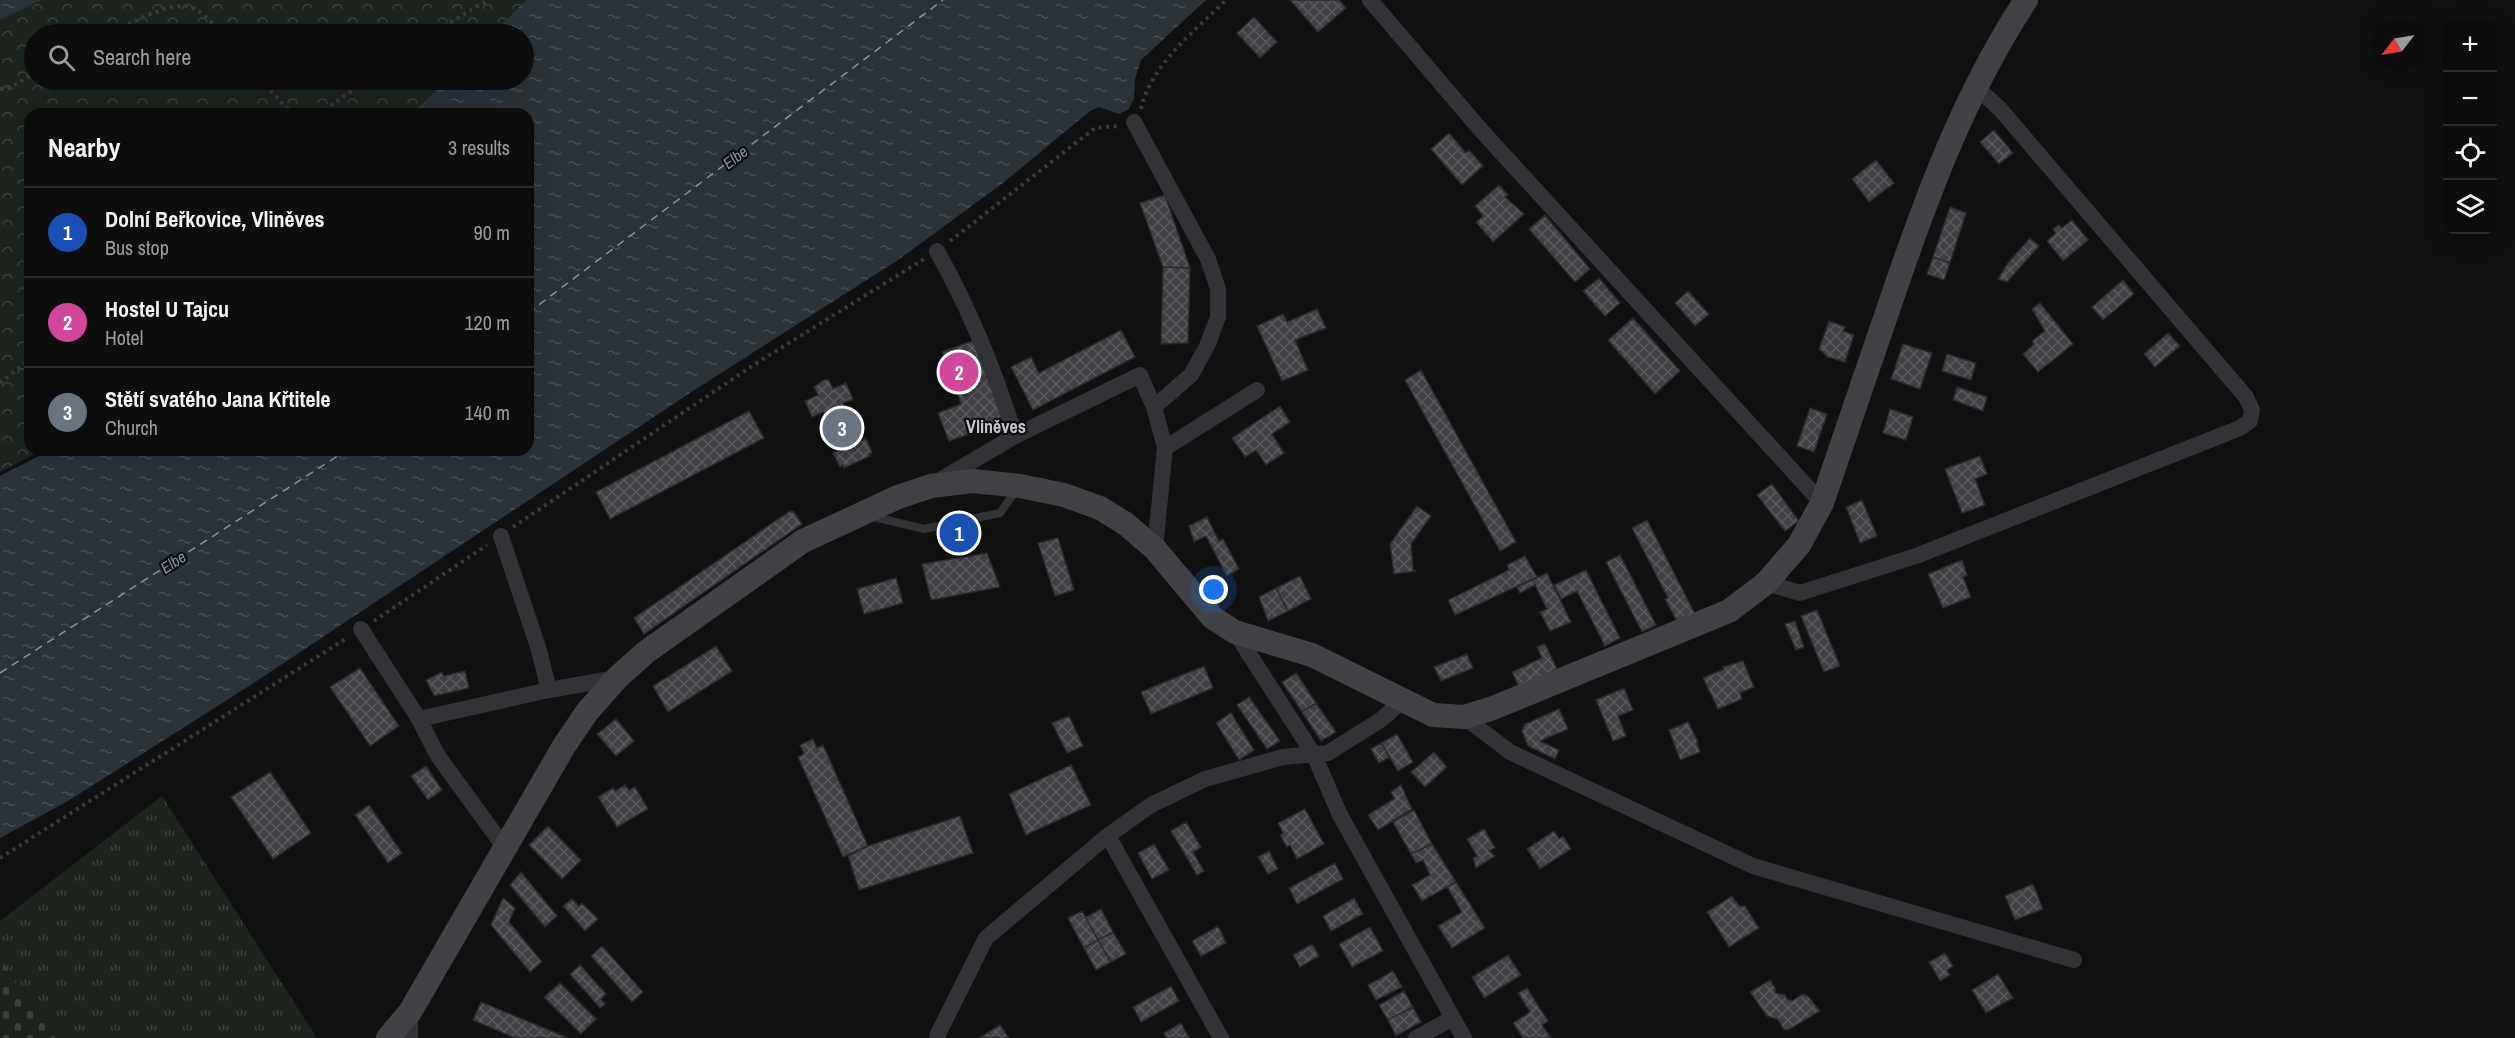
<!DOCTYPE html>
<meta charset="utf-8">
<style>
:root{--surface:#0d0d0e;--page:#161617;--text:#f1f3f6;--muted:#9a9c9e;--line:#2d2d2e;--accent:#0f766e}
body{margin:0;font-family:"Archivo Narrow",sans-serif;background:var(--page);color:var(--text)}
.controls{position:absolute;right:18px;top:18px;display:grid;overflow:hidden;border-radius:12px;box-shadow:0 6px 24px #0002}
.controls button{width:54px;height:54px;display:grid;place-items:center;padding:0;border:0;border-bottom:2px solid var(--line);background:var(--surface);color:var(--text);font:30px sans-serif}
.compass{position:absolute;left:2371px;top:18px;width:54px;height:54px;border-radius:50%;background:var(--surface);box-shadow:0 6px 24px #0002;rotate:239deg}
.you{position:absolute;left:1214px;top:590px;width:21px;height:21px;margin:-15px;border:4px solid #fff;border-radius:50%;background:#1a73e8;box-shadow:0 0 0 9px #1a73e833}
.badge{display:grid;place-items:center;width:39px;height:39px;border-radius:50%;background:var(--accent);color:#fff;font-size:20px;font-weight:700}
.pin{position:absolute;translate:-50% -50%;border:3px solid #fff;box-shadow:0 2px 6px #0006}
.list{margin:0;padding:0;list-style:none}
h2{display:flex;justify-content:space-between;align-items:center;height:78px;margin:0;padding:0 24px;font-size:26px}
h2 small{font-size:20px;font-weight:400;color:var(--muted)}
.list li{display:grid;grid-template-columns:39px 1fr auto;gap:18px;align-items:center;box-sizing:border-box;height:90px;padding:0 24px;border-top:2px solid var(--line)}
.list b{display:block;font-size:22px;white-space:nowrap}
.list p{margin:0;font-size:20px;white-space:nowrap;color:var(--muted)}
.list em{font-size:20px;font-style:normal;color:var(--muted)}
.icon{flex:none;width:33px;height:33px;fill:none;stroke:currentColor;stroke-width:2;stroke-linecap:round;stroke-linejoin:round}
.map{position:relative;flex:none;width:2515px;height:1038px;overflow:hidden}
.search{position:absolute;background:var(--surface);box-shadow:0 6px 24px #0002;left:24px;top:24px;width:510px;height:66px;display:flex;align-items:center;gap:15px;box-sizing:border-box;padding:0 21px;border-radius:33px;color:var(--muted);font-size:22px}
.panel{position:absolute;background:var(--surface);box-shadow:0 6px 24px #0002;left:24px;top:108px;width:510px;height:348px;border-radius:18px}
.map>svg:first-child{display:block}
.grass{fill:url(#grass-tufts)}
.forest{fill:url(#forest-crowns)}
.cemetery{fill:url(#cemetery-stones)}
.water{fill:url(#water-ripples)}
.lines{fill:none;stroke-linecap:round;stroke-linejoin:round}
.ferry{stroke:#7d96aa;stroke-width:1.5;stroke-dasharray:8 6;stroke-linecap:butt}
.building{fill:url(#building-cross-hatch);stroke:#2b2b2e;stroke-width:1.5}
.path{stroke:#383a3d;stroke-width:4;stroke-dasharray:3 4.5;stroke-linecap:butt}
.lane{stroke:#323336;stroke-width:8}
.street{stroke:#323336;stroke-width:16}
.secondary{stroke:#404246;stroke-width:24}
.labels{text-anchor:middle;stroke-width:4.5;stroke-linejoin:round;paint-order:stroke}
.water-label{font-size:16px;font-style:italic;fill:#7d96aa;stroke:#0c0c0d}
.quarter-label{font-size:18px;font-weight:bold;fill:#c4c7ce;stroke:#0c0c0d}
</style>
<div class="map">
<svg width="2515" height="1038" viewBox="0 0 2515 1038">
<defs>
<pattern id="grass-tufts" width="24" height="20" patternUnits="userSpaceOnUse" patternTransform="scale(1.5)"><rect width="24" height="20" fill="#1d241e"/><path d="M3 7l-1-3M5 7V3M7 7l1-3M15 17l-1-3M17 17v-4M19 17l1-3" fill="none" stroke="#3b413c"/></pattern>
<pattern id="forest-crowns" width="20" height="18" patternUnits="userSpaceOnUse" patternTransform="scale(1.5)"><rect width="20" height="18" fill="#1d241e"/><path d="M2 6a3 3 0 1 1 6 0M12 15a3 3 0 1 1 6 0" fill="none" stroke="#3b413c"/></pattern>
<pattern id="cemetery-stones" width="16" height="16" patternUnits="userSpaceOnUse" patternTransform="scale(1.5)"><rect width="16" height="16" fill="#1d241e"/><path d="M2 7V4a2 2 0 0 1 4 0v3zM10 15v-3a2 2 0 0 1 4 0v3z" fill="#3b413c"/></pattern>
<pattern id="water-ripples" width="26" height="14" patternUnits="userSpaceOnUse" patternTransform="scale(1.5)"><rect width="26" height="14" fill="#2b3339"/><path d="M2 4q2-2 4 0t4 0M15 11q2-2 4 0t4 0" fill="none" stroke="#474e53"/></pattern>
<pattern id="building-cross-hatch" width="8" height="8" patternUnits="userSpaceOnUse" patternTransform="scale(1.5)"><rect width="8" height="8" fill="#404145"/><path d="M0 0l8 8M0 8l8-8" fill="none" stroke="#585a5d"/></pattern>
</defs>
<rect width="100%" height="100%" fill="#111112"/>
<path class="grass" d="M162,796l155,242h-262l-55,-80v-37z"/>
<path class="forest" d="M42,0h484l-34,34h-458v46h412l-34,34h-382v336h13l-43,22v-452z"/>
<path class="cemetery" d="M0,958l55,80h-55z"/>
<path class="water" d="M0,0h42l-42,20z
M526,0h680l-65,60 -6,19 -1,19 -5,11 -10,5 -20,-7 -9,4 -87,72 -105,77 -202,129 -447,297 -181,115 -68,37v-362l51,-26h477v-336h-116l34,-34h78v-46h-32z"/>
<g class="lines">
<path class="ferry" d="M528,313l415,-313
M0,673l347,-223"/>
</g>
<path class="building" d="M1290,0h49l7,8 -28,24z
M1254,17l23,25 -17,16 -23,-25z
M1994,130l19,23 -14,11 -19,-22z
M1449,133l17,20 3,-3 14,16 -21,19 -31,-36z
M1876,160l18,23 -25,19 -17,-23z
M1499,185l9,10 -3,2 19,17 -31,28 -17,-20 7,-6 -8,-10z
M1165,195l25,73 -27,-1 -23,-64z
M1950,207l16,6 -16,50 -17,-6z
M1545,215l45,54 -15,13 -46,-53z
M2072,220l16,20 -25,21 -16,-20 9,-8 -3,-4 6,-4 3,3z
M2030,238l9,8 -32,36 -9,-3 10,-16z
M1933,257l17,6 -6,17 -17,-6z
M1163,267l27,1 -2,75 -27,1z
M1599,278l21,25 -15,13 -22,-25z
M2123,280l11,14 -31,26 -11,-13z
M1688,291l21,23 -14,12 -20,-23z
M2040,303l33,41 -35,28 -15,-18 11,-10 -2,-3 13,-10 -13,-22z
M1317,309l9,19 -31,12 13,30 -26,11 -25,-55 26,-12 4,8z
M1633,318l47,53 -25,23 -47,-54z
M1829,321l16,6 -2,4 11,4 -9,27 -17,-5 -9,-8z
M1121,330l14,27 -102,53 -22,-43 20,-10 8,16z
M2168,333l12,13 -25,21 -11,-13z
M975,340l30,82 -56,19 -11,-28 23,-9 -19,-52z
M1903,344l29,9 -12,36 -29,-10z
M1947,354l29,9 -5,17 -29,-9z
M1421,370l95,172 -16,9 -95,-171z
M824,380h5l4,9 13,-6 7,16 -10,4 17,38 6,-3 6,15 -3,1 1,2 -26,12 -1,-3 -3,2 -7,-14 6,-3 -16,-38 -11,5 -7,-16 13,-6 -4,-8z
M1957,387l30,10 -4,14 -30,-11z
M1280,406l10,16 -18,12 12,19 -18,12 -10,-15 -11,7 -13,-19z
M1810,408l17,6 -13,38 -17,-6z
M1890,409l23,8 -7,23 -23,-7z
M749,411l15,27 -154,81 -14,-27z
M1980,456l7,18 -12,5 10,26 -23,8 -17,-44z
M1772,484l27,37 -14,10 -28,-36z
M1862,500l15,36 -17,7 -14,-36z
M1417,506l14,10 -20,28 2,26 3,1 -22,3 -4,-30z
M790,511l4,1 8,12 -158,110 -10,-16z
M1207,517l12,24 4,-2 16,30 -12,7 -21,-40 -12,6 -5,-16z
M1647,520l49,96 -18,7 -13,-24 3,-1 -36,-70z
M1058,538l16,52 -19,6 -17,-53z
M987,553l13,34 -69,13 -9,-36z
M1620,555l36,70 -14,7 -36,-70z
M1525,556l12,21 -82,38 -7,-15 61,-30 -2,-5z
M1962,560l5,15 -4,2 8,20 -28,11 -15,-34z
M1586,570l34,68 -15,8 -28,-55 -16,8 -7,-14z
M1547,573l24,49 -21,9 -10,-19 7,-3 -12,-24 -15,8 -3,-6z
M1300,576l11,23 -23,12 -12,-23z
M896,578l7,25 -39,11 -7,-25z
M1276,588l12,23 -20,10 -9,-24z
M1817,610l23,56 -16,6 -23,-56z
M1795,621l9,26 -8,3 -11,-26z
M1545,644l12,25 -38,18 -7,-15 30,-14 -5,-11z
M716,646l16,25 -64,41 -15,-26z
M1467,654l6,14 -32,13 -7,-14z
M1743,661l11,26 -14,6 2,6 -24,10 -15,-31 21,-9 -1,-2z
M1204,666l9,22 -62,26 -10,-22z
M360,668l39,58 -29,20 -40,-59z
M465,671l4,17 -35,8 -8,-16 16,-8 2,4z
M1296,673l20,30 -14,9 -20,-30z
M1624,688l9,22 -15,6 8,20 -13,5 -17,-41z
M1249,697l31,44 -13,8 -30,-44z
M1316,703l20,29 -15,9 -19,-29z
M1559,709l9,20 -28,12 19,9 -4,9 -27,-13 -6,-15 3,-7z
M1231,713l23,37 -15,10 -23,-37z
M1069,716l14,30 -16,7 -15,-30z
M616,719l18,22 -18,15 -19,-22z
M1688,722l10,20 -1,1 3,9 -20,8 -11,-30z
M1397,734l16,28 -15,9 -17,-28z
M813,739l4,9 6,-3 45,101 -25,11 -45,-100 6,-3 -4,-9z
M1381,743l9,14 -11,6 -8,-14z
M1434,752l13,15 -22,20 -14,-15z
M1071,765l20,40 -65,30 -17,-41z
M426,766l16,24 -14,10 -17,-24z
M270,772l41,61 -38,26 -42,-62z
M625,785l4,5 6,-3 13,22 -31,18 -19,-30 15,-9 2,3z
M1401,785l11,24 -34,21 -10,-15 26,-16 -3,-7z
M369,805l33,48 -14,10 -33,-48z
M1305,809l19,35 -27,15 -7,-14 -3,2 -7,-12 3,-2 -5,-10z
M1414,810l18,34 -21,10 -18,-32z
M960,816l13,37 -114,37 -11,-34 20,-10z
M1186,822l15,25 -8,5 11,19 -7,4 -26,-44z
M548,826l33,34 -19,19 -33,-34z
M1484,829l11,19 -6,3 6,5 -19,12 -3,-10 4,-2 -10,-17z
M1554,831l5,8 4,-3 8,13 -31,20 -13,-20z
M1154,844l15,26 -17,9 -14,-26z
M1432,844l24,38 -34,19 -10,-16 18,-10 -7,-15 -7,3 -5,-9z
M1269,851l9,18 -10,5 -10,-17z
M1335,863l8,16 -46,25 -8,-16z
M521,872l36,44 -12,11 -35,-42z
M1456,882l29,46 -33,20 -14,-22 24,-14 -15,-25z
M2033,884l10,25 -28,11 -10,-24z
M1732,896l7,10h6l14,22 -30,19 -22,-35z
M503,898l12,10 -6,14 33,40 -12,10 -39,-47z
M1354,898l9,16 -32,17 -8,-15z
M572,899l7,7 3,-3 16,16 -13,12 -22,-25z
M1101,909l12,23 -15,8 -12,-23z
M1082,911l16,29 -14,8 -16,-30z
M1218,926l8,17 -25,13 -9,-15z
M1370,927l13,24 -31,16 -13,-23z
M1113,932l13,22 -15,8 -13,-22z
M1098,940l13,22 -15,8 -12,-22z
M1312,944l7,12 -19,11 -7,-12z
M602,946l41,46 -11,10 -41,-46z
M1945,953l8,13 -6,4 3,5 -10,6 -11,-19z
M1508,955l13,20 -37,23 -12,-21z
M580,965l26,29 -5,5 4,5 -5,4 -30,-34z
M1393,971l9,16 -26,13 -8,-15z
M1998,974l15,24 -27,15 -14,-23z
M1770,980l5,8v5l10,2 2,4 5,2 11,-7 5,2 12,15 -32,19 -4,-1 -7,-10 -10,-3 -17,-24z
M560,983l36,36 -15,15 -37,-37z
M1171,986l8,15 -38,21 -8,-15z
M1527,988l21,33 -6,4 9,13h-28l-10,-15 17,-11 -12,-19z
M1404,991l9,16 -25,13 -9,-15z
M481,1002l87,36h-53l-42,-18z
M1413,1007l8,15 -25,14 -8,-16z
M1181,1023l8,15h-22l-3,-5z
M1000,1025l9,13h-30z"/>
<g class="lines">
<path class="path" d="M108,34c20,-9 56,-30 78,-28 15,2 27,18 36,28
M431,34l57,-34
M260,80l33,34
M0,89h7l27,-15
M1141,109c10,-45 54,-78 85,-109
M318,114l50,-34
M950,241l145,-113 24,-2
M0,383l30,-24
M513,527l239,-161 172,-107
M374,621l113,-76
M0,858l347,-220"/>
<path class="lane" d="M870,516l54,13 76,-16 18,-25"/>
<path class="street" d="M1370,0l110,129 342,374
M1134,122l74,137 10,30v28l-11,29 -16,29 -37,32
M937,251c33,59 58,120 78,185
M937,482l78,-46 125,-61 14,32 11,41
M501,536l37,111 11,43
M1155,549l10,-101 92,-58
M1766,583l34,10 116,-37 324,-128 10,-7 2,-11 -6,-13 -246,-288 -25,-23
M361,629l58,90 130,-29 68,-12
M1235,632l79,123 26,60 124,223
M1464,717l46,35 243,114 321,94
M419,719l19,37 67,92
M1108,836l113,202
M937,1036l49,-98 120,-101 45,-32 54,-26 78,-22 45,-4 54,-34 21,-19
M410,1038v-26
M1416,1038l37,-20"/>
<path class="secondary" d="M388,1038l22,-26 154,-266 23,-34 30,-34 29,-26 157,-111 95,-44 33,-11 42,-5 47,5 44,9 36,13 26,16 29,25 58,69 22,14 77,23 121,60 31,2 29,-9 236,-97 37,-28 33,-38 23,-42c23,-67 45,-133 68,-199 36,-106 74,-210 136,-304"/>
</g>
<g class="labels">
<g class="water-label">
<text transform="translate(735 157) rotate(-37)" y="6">Elbe</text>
<text transform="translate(173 562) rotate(-33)" y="6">Elbe</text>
</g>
<g class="quarter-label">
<text x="996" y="433">Vliněves</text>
</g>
</g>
</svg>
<div class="controls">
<button>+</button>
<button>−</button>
<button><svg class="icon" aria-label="locate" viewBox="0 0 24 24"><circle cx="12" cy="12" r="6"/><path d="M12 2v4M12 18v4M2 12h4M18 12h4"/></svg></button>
<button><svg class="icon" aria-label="layers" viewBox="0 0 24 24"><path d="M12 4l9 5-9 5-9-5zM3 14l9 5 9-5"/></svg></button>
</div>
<svg class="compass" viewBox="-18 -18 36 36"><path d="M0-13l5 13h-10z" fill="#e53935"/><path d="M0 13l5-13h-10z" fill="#9a9c9e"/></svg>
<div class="you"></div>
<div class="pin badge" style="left:959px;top:533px;background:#1a4fb4">1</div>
<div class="pin badge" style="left:959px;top:372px;background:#d1479c">2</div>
<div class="pin badge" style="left:842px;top:428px;background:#6b7280">3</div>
<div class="search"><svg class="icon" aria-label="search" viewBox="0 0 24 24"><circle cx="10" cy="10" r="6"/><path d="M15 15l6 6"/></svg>Search here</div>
<section class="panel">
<h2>Nearby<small>3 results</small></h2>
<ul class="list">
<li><span class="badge" style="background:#1a4fb4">1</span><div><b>Dolní Beřkovice, Vliněves</b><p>Bus stop</p></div><em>90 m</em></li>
<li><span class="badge" style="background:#d1479c">2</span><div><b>Hostel U Tajcu</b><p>Hotel</p></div><em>120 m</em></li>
<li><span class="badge" style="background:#6b7280">3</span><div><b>Stětí svatého Jana Křtitele</b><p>Church</p></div><em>140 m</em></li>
</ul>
</section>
</div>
